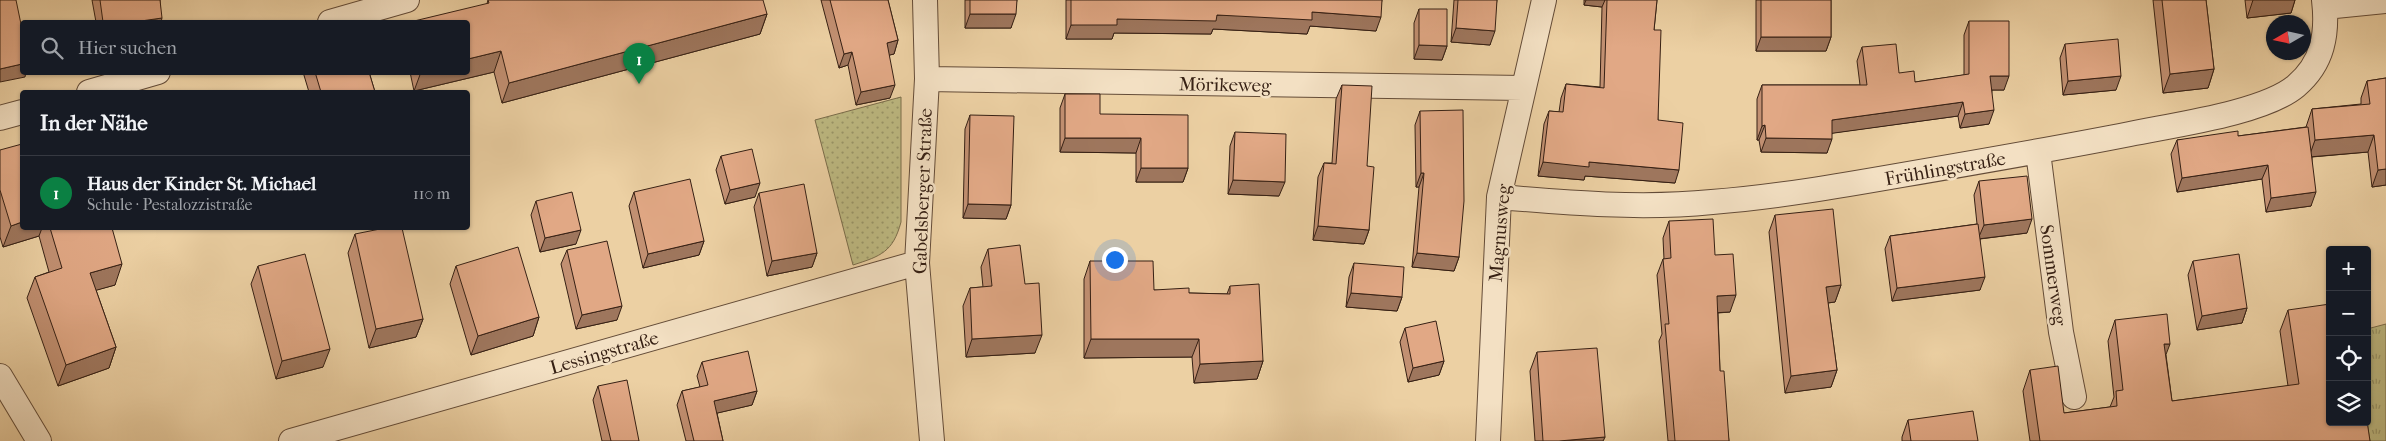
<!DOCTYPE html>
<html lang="de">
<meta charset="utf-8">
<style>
:root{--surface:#171b24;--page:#20242c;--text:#f1f3f6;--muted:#9ea1a6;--line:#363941;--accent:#0b8043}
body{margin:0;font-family:"IM FELL French Canon",serif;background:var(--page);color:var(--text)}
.controls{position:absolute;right:15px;bottom:15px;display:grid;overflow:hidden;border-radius:5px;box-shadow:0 1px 4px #0004}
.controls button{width:45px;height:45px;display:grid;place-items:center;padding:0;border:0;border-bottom:1px solid var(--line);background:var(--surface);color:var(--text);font:25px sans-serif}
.compass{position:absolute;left:2266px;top:15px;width:45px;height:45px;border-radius:50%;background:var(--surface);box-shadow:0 1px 4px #0004;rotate:261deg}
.you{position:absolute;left:1114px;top:259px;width:18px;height:18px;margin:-12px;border:4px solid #fff;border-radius:50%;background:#1a73e8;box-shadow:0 0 0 8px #1a73e833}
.badge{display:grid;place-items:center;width:32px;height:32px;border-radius:50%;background:var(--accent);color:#fff;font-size:16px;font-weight:700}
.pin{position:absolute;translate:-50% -41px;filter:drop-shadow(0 1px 2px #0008)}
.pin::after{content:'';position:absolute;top:26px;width:18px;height:15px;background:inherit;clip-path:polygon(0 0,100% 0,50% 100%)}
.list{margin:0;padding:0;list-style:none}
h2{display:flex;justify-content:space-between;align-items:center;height:65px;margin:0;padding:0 20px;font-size:21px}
h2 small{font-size:16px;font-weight:400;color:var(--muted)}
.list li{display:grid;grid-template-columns:32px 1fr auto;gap:15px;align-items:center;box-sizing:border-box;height:75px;padding:0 20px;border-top:1px solid var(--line)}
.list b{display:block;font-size:19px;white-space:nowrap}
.list p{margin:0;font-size:16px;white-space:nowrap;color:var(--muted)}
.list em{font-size:16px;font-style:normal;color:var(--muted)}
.icon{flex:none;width:28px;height:28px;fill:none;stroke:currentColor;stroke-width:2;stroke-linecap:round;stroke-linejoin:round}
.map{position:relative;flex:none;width:2386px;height:441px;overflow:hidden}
.search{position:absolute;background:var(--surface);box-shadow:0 1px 4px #0004;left:20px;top:20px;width:450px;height:55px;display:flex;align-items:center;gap:12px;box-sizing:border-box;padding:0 18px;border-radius:5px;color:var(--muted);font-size:19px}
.panel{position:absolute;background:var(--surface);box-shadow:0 1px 4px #0004;left:20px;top:90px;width:450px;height:140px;border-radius:5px}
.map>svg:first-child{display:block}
.grass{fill:url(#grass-tufts);stroke:#7a6c4a}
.park{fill:url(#park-dots);stroke:#7a6c4a}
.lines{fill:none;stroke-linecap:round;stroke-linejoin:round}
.street-casing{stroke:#644c38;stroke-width:26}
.street{stroke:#f3e0c3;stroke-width:24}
.wall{fill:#c29072;stroke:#362014}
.shaded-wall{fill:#9e765d;stroke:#362014}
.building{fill:#e1a885;stroke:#362014}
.labels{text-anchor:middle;stroke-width:5;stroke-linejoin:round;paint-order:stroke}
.street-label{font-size:19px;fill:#362014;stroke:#f3e0c3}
</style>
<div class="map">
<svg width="2386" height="441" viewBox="0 0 2386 441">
<defs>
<pattern id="grass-tufts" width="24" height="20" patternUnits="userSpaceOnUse" patternTransform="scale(1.25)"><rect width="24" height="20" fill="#bdb981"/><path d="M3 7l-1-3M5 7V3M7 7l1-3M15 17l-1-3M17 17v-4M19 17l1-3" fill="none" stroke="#9a9668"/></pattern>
<pattern id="park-dots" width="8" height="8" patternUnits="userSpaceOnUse" patternTransform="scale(1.25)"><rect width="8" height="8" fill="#bdb981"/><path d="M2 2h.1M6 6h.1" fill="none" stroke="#9a9668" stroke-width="1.8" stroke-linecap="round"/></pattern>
</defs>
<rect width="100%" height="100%" fill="#ecd0a3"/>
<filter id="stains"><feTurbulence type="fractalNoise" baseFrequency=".004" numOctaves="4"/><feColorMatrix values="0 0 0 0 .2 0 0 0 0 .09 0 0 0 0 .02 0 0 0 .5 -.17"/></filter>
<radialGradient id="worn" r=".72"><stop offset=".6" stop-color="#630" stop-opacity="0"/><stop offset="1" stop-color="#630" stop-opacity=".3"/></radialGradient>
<path class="grass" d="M2386,324v117h-16l-3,-19v-93z"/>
<path class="park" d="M901,97v125c-8,30 -20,34 -48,43l-38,-145z"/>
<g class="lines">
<defs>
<path id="street" d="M925,0l2,79 -10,184 15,178
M2325,7l61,-6
M330,22l77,-22
M927,79l596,9
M89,92l69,-20
M0,118l22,-6
M2038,152l23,180 13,65
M1499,197c71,6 142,12 213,5 64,-5 127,-16 190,-27 76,-13 152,-26 228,-41 43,-9 134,-21 166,-48 27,-23 32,-52 28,-86
M0,376l39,65
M291,441l626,-178
M1488,441l11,-244 45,-197"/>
</defs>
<use href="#street" class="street-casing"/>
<use href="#street" class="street"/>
</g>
<path class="wall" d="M92,0h68l1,22h-65z
M488,0l279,14 -7,20 -258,69 -8,-31 -80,19 -4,-19h58z
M821,0h67l10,40 -4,14 -5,1 1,43 -34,7 -8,-40 -9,3z
M965,0h52l-6,28h-46z
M1066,0h316l-6,31 -66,-5 -3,8 -94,-5 -2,5 -97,-1 -2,6h-46z
M1454,0h43l-7,45 -39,-3z
M1584,0h73l-3,30 4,90 17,63 -90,-7 -1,4 -46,-4 6,-52 5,-13 10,1 2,-14 5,-14 34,3 2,-80 -18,-2z
M1756,0h75v37l-5,14h-70z
M2153,0h53l8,69 -6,19 -45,5z
M2245,0h50l-4,13 -44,5z
M1419,9l28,37 -5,14 -28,-1v-36z
M1969,21l35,69h-12l-3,34 -29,4 -2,-12 -126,17 -5,20 -66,-1 -2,-12h-2v-41l5,-14h98l-3,-24 5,-14 37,26 16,9 49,-7v-40z
M2065,44l51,46 -53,5 -3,-37z
M303,72h66l6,20h-66z
M2386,78v107l-14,2 -4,-35 -56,5 -1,49 -45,6 -4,-33 -85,13 -6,-38 6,-14 61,-4 68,-9 6,-18 49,-5v-6l6,-17z
M1342,85l25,81 2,64 -5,14 -51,-4 5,-63 6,-14h8l4,-64z
M1065,94l123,74 -5,14h-47v-29l-76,-1v-44z
M1420,111l39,146 -5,14 -42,-4 7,-80h-3l-1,-62z
M970,115l41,90 -5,14 -43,-1 2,-89z
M1235,132l44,64 -51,-2 2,-48z
M0,150l22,78h90l3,57 -19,5 20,57 -7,21 -51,18 -31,-88 8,-21 14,-5 -10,-36 -36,11 -3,-10z
M721,156l34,41 -30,7 -9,-34z
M1979,181l48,52 -47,6v51l-88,11 -7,-52 5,-13 87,-12 -3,-29z
M634,192l70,49 -5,14 -56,13 -14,-62z
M759,193l58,60 -5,14 -45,9 -13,-69z
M536,201l40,43 -36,8 -9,-37z
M1775,215l66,70 -6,17 -7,1 9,67 -6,17 -46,6 -16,-161z
M1669,221l46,34 15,57 -12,1 2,58 9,70h-61l-9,-100 3,-7 -5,-59 6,-16h1l-1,-21z
M355,234l68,85 -7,18 -47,11 -21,-95z
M988,249l37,35 10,69 -69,4 -3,-51 7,-18 13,-1 -2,-20z
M567,250l50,70 -41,9 -15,-65z
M1090,261l64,29 35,3 38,1 3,-8 33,75 -6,18 -63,4 -2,-26 -108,1v-79z
M2193,261l54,47 -5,15 -45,7 -9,-55z
M1354,263l48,34 -5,14 -51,-4 3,-30z
M258,266l65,101 -47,12 -25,-95z
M456,266l83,51 -6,19 -62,19 -21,-71z
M2288,310l82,131h-340l-7,-50 7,-21 34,43 46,-6 4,-10 -6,-56 7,-21 51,35 6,46 116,-15 -8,-55z
M1405,328l39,33 -5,14 -31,7 -8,-40z
M1537,352l68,85 -2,4h-68l-5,-70z
M702,362l55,29 -5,14 -35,8 6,28h-37l-9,-36 5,-14 18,-4 -3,-11z
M598,386l41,55h-37l-9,-41z
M1908,420l70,21h-76v-4z"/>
<path class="shaded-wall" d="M1586,0h19l-3,7 -18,-2z
M2253,0h42l-4,13 -44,5z
M1312,12l69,5 -5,14 -66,-5 -3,8 -94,-5 -2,5 -97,-1 -2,6h-46l5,-14 46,-6z
M767,14l-7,20 -258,69 7,-20z
M970,14h46l-5,14h-46z
M162,18l-1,4h-27z
M1456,28l39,3 -5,14 -39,-3z
M1761,37h70l-5,14h-70z
M898,40l-4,14 -12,3 5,-14z
M1419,45l28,1 -5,14 -28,-1z
M501,51l-7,21 -80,19 7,-19h47v-13z
M852,52l-4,13 -9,3 5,-14z
M22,64v8h4l-1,5 -25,5v-13z
M2214,69l-6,19 -45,5 7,-19z
M1990,76h19l-5,14h-20z
M2121,76l-5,14 -53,5 5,-14z
M895,85l-5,13 -34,7 5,-13z
M1963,102l-5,14 -131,18 5,-14z
M1994,110l-5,14 -29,4 5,-14z
M1765,125l-6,15h-2l5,-14z
M2374,135l-6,17 -59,5 6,-17z
M1065,138h76l-5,15 -76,-1z
M1766,138l66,1 -5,14 -66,-1z
M1543,162h46l90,8 -4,13 -90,-7 -1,4 -46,-4z
M2268,165l-6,14 -85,13 5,-14z
M1141,168h47l-5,14h-47z
M2386,169v16l-14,2 6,-17z
M1421,173h3l-5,14h-3z
M1233,180l52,2 -6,14 -51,-2z
M760,183l-5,14 -30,7 5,-14z
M2316,192l-5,14 -45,6 5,-14z
M968,204l43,1 -5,14 -43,-1z
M2032,219l-5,14 -49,6 6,-14z
M22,222v6h20l-3,8 -36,11 8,-21z
M1318,226l51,4 -5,14 -51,-4z
M581,230l-5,14 -36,8 5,-14z
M704,241l-5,14 -56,13 5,-14z
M817,253l-5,14 -45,9 5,-15z
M1417,253l42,4 -5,14 -42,-4z
M122,264l-7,21 -32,9 7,-21z
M1985,277l-5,13 -88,11 5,-13z
M1841,285l-6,17 -16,2 7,-17z
M1351,293l51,4 -5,14 -51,-4z
M1736,295l-6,17 -19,1 6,-17z
M622,306l-5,14 -41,9 6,-14z
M2247,308l-5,15 -45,7 5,-14z
M539,317l-6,19 -62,19 7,-19z
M423,319l-7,18 -47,11 7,-19z
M1042,335l-7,18 -69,4 6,-18z
M1091,339h108l-7,18 -108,1z
M2164,344h6l-8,21z
M116,347l-7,21 -51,18 8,-21z
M330,349l-7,18 -47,12 6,-18z
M1263,361l-6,18 -63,4 6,-19z
M1444,361l-5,14 -31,7 5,-14z
M1837,370l-6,17 -46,6 6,-17z
M757,391l-5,14 -43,10 5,-14z
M1605,437l-2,4h-44z"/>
<path class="building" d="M0,0h16l6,29v35l-22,5z
M100,0h60l2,18 -28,4h-31z
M488,0h275l4,14 -258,69 -8,-32 -33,8v-37h-58l79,-19z
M830,0h58l10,40 -11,3 8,42 -34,7 -9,-40 -8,2z
M970,0h47l-1,14h-46z
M1071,0h311l-1,17 -69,-5v8l-95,-5 -1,6 -99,-2v6h-46z
M1458,0h39l-2,31 -39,-3z
M1607,0h50l-3,30h7l-3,90 25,3 -4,47 -90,-8v5l-46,-5 6,-51 14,1 3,-28 38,4z
M1761,0h70v37h-70z
M2162,0h44l8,69 -44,5z
M1419,9h28v37l-28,-1z
M1969,21h40v55h-19l4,34 -29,4 -2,-12 -131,18v19l-66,-1 -1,-13 -3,1v-41h105l-5,-38 34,-3 3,29 15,-2 1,11 54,-8z
M2118,39l3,37 -53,5 -3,-37z
M315,72h54l6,20h-54z
M2386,78v91l-8,1 -4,-35 -59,5 -3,-31 58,-5 -3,-23z
M1342,85l30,1 -5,80 7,1 -5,63 -51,-4 6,-63 12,1z
M1065,94h35v20l88,1v53h-47v-30h-76z
M1463,110l1,91 -5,56 -42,-4 7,-80h-3l-1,-62z
M970,115l44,1 -3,89 -43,-1z
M2308,127l8,65 -45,6 -3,-33 -86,13 -5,-38 61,-9v5z
M1235,132l51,2 -1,48 -52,-2z
M22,144v78l-11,4 -11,-36v-40z
M752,149l8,34 -30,7 -9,-34z
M2027,176l5,43 -48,6 -5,-44z
M690,179l14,62 -56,13 -14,-62z
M804,184l13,69 -45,8 -13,-68z
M572,192l9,38 -36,8 -9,-37z
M1833,209l8,76 -15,2 11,83 -46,6 -16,-161z
M1713,219l2,36 18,-1 3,41 -19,1 3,75h4l5,70h-54l-10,-117h4l-6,-65 8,-1 -2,-37z
M1978,224l7,53 -88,11 -7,-52z
M50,228h62l10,36 -32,9 26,74 -50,18 -31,-88 27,-9z
M385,228h17l21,91 -47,10 -21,-95z
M607,241l15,65 -40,9 -15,-65z
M1020,245l5,39 14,-1 3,52 -70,4 -2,-51 22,-2 -4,-37z
M518,247l21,70 -61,19 -22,-70z
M305,254l25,95 -48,12 -24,-95z
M2239,254l8,54 -45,8 -9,-55z
M1090,261h63l1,29 35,-2v5l41,1v-8l29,-2 4,77 -63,3 -1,-25h-108z
M1354,263l50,4 -2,30 -51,-4z
M2330,304v118h37v-1l3,20h-330l-10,-71 28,-4 6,47 53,-7 -1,-15 7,-1 -8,-70 52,-6 3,30h-6l8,57 127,-17 -11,-74z
M1436,321l8,40 -31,7 -8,-40z
M1597,348l8,89 -46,4h-16l-6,-89z
M748,351l9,40 -43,10 9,40h-29l-12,-50 26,-6 -6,-23z
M627,380l12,61h-28l-13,-55z
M1973,411l5,30h-67l-3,-21z"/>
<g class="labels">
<g class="street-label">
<text transform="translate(1225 84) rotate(1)" y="7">Mörikeweg</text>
<text transform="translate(1945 168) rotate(-10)" y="7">Frühlingstraße</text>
<text transform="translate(922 191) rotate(-88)" y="7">Gabelsberger Straße</text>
<text transform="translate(1499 233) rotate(-85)" y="7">Magnusweg</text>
<text transform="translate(2054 275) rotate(82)" y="7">Sommerweg</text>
<text transform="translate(604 352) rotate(-16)" y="7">Lessingstraße</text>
</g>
</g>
<rect width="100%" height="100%" filter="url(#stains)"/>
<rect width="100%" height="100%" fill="url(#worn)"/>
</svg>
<div class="controls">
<button>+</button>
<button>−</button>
<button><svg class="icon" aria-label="locate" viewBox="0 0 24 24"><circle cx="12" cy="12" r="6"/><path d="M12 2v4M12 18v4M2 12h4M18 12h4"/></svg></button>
<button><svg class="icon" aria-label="layers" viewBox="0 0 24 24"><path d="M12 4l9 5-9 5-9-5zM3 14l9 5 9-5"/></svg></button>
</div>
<svg class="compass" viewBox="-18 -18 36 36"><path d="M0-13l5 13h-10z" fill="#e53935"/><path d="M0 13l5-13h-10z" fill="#9ea1a6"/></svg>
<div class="you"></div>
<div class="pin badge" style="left:639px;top:84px">1</div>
<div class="search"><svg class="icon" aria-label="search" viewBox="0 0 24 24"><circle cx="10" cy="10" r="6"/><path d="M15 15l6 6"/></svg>Hier suchen</div>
<section class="panel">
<h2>In der Nähe<small></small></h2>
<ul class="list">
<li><span class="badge">1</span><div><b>Haus der Kinder St. Michael</b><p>Schule · Pestalozzistraße</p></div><em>110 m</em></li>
</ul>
</section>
</div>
